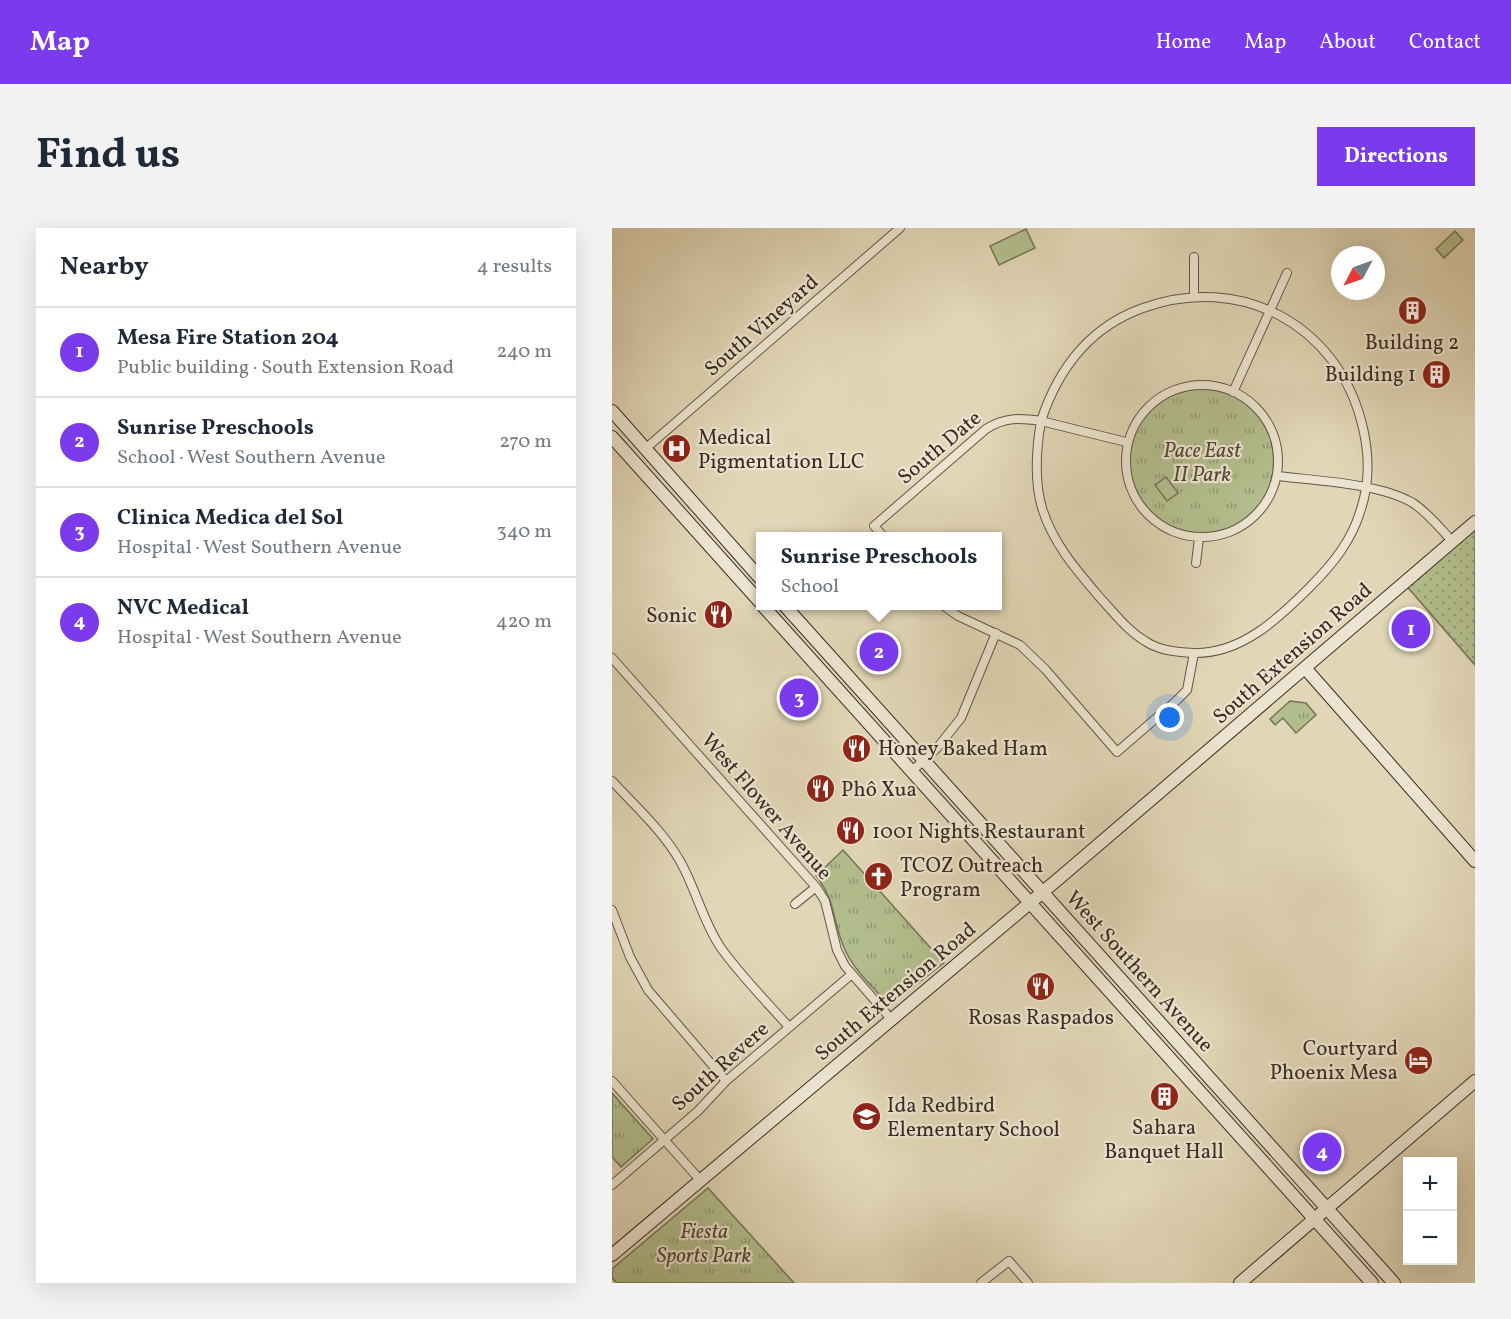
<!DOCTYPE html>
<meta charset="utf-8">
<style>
:root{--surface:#fff;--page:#f2f2f3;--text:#1f2937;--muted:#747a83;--line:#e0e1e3;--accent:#7c3aed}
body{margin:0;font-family:Vollkorn,serif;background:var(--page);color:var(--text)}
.controls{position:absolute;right:18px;bottom:18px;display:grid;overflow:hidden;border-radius:0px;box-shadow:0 6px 24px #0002}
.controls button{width:54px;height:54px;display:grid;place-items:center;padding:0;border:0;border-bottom:2px solid var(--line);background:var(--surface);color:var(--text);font:30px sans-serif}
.compass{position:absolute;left:719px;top:18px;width:54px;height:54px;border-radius:50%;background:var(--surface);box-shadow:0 6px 24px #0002;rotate:229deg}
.you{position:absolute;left:558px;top:490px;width:21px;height:21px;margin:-15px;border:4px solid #fff;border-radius:50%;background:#1a73e8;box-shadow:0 0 0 9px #1a73e833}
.badge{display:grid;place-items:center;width:39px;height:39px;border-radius:50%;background:var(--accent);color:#fff;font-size:20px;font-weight:700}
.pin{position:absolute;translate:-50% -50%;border:3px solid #fff;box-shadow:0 2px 6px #0006}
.popup{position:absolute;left:144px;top:304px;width:246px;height:78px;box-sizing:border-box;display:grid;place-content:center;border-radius:0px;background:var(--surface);filter:drop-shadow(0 2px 4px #0005);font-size:20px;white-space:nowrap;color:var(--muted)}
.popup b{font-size:22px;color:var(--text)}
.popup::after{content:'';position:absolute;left:50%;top:100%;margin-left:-12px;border:12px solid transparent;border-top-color:var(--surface)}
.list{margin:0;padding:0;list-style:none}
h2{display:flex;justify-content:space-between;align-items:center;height:78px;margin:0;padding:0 24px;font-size:26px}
h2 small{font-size:20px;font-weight:400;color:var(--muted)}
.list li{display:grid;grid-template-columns:39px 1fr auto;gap:18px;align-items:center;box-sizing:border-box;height:90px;padding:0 24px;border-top:2px solid var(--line)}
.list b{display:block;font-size:22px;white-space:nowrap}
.list p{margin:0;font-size:20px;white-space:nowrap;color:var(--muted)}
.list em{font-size:20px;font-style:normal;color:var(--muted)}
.map{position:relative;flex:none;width:863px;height:1055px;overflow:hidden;border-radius:0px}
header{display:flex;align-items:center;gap:36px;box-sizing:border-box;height:84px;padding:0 30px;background:var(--accent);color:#fff}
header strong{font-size:28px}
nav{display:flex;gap:33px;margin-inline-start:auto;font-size:21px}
.intro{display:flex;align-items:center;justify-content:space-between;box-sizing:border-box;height:144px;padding:0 36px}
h1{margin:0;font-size:42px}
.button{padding:15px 27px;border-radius:0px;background:var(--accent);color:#fff;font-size:21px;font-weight:700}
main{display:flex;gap:36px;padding:0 36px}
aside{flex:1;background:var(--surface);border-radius:0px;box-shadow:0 6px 24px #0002}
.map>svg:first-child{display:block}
.grass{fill:url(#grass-dots);stroke:#767458;stroke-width:1.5}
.park{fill:url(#park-tufts);stroke:#767458;stroke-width:1.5}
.pitch{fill:#b3be8e;stroke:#767458;stroke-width:1.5}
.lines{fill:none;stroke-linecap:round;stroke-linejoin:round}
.street-casing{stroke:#645647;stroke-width:10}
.secondary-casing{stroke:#3a2b22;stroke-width:14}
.street{stroke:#ece4d0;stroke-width:8}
.secondary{stroke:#ece4d0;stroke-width:12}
.labels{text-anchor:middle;stroke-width:4.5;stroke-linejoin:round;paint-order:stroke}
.street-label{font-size:21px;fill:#3a2b22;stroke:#ece4d0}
.poi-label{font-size:21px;fill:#3a2b22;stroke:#ece4d0;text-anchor:start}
.park-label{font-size:21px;font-style:italic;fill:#524838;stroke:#ece4d0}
</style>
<header>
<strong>Map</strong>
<nav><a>Home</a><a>Map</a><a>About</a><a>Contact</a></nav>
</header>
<div class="intro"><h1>Find us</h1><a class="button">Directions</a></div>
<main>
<aside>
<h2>Nearby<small>4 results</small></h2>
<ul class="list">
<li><span class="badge">1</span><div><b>Mesa Fire Station 204</b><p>Public building · South Extension Road</p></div><em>240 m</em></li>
<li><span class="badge">2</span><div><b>Sunrise Preschools</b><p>School · West Southern Avenue</p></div><em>270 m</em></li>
<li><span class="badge">3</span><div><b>Clinica Medica del Sol</b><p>Hospital · West Southern Avenue</p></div><em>340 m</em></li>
<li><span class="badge">4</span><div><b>NVC Medical</b><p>Hospital · West Southern Avenue</p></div><em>420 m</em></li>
</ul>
</aside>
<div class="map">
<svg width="863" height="1055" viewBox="0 0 863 1055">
<defs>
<pattern id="grass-dots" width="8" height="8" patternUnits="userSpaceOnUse" patternTransform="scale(1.5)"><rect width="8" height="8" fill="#b3be8e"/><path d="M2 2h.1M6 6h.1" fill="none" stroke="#939b74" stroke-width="1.8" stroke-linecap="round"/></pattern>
<pattern id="park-tufts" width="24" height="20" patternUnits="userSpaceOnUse" patternTransform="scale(1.5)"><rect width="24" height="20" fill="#b3be8e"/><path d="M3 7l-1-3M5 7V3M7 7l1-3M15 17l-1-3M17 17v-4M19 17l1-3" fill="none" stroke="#939b74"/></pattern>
</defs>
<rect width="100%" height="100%" fill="#e1d6b6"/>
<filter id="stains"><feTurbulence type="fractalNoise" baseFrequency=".00333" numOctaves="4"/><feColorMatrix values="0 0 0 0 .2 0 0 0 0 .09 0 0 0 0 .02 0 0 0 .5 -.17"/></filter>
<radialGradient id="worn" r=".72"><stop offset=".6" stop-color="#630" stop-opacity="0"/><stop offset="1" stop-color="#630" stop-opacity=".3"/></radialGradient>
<path class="grass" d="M863,294v143l-71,-82z"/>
<path class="park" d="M518 233a72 72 0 1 1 144 0a72 72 0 1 1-144 0Z
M678,473l16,2 10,12 -20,18 -13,-15 -8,7 -5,-6z
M231,622l101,113 -53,41 -6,-3c-15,-17 -34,-34 -42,-56 -11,-27 -7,-44 -27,-69z
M0,865l41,46 -32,28 -9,-10z
M96,960l86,95h-177l-5,-5v-9z"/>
<path class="pitch" d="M414,1l9,19 -36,17 -9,-19z
M843,3l8,9 -19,18 -8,-9z
M554,249l12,16 -11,8 -12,-16z"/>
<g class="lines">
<defs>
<path id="street" d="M582,29v39
M514 233a76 76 0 1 1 152 0a76 76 0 1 1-152 0Z
M621,164l54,-119
M514,214l-85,-21c-5,29 -7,59 1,87 11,36 36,64 60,92 14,15 26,31 43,41 15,10 32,11 49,12
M33,221l255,-221
M666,248c39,5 101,7 135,27 15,10 27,25 39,38
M271,308l-9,-10 112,-97c19,-12 33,-11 55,-8 17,-52 49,-94 102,-113 97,-35 194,16 219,116 7,27 8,58 -1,85 -9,32 -29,56 -52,79 -31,31 -68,66 -115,65l-7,37 -11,11 -59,51 -72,-83 -25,-24 -62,-29 -14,-10
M584,335l3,-25
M0,430l204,229 9,14 12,49 8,16 46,53
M300,543l25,-23 24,-30 35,-85
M0,553c23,25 51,50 68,80 16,28 23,61 41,87 19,27 46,54 68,79
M183,676l21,-17
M0,682l18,47 18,33 78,91
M0,853l89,100
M0,957l86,-74 28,-30 126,-107
M369,1055l28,-22 19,22"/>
<path id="secondary" d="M0,183l148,167
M0,209l148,165
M151,378l609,677
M173,378l609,677
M693,440l170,193
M0,1027l451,-380 412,-353
M628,1055l235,-202"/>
</defs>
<use href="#street" class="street-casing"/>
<use href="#secondary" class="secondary-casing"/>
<use href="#street" class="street"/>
<use href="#secondary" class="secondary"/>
</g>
<defs>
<symbol id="building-disc" viewBox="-11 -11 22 22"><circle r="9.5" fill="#8f2418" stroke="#ece4d0"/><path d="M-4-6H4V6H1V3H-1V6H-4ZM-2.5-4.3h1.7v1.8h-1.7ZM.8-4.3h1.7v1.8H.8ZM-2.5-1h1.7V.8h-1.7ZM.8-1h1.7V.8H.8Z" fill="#fff"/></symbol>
<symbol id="hospital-disc" viewBox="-11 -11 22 22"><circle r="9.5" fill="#8f2418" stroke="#ece4d0"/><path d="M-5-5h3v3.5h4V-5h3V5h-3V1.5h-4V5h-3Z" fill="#fff"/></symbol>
<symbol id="restaurant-disc" viewBox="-11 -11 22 22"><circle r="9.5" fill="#8f2418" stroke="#ece4d0"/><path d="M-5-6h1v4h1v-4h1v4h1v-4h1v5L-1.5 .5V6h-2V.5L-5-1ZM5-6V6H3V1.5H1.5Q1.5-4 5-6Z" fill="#fff"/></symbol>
<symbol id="church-disc" viewBox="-11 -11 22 22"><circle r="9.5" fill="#8f2418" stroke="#ece4d0"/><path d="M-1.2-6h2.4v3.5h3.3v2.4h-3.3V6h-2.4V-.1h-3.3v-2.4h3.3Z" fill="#fff"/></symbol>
<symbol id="hotel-disc" viewBox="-11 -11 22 22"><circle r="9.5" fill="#8f2418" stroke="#ece4d0"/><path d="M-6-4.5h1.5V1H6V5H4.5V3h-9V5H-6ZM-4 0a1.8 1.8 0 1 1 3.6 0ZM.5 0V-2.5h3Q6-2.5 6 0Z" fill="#fff"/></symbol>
<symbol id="school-disc" viewBox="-11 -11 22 22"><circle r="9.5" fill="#8f2418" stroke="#ece4d0"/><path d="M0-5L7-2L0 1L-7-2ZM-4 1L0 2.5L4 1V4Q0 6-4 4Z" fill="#fff"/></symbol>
</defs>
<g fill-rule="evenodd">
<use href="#building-disc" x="784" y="66" width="33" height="33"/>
<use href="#building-disc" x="808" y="130" width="33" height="33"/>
<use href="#hospital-disc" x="48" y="204" width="33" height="33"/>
<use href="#restaurant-disc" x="90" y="370" width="33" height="33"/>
<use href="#restaurant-disc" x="228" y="504" width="33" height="33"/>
<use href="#restaurant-disc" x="192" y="544" width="33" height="33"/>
<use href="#restaurant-disc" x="222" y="586" width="33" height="33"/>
<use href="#church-disc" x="250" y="632" width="33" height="33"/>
<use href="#restaurant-disc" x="412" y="742" width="33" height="33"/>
<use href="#hotel-disc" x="790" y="816" width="33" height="33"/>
<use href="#building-disc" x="536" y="852" width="33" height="33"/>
<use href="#school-disc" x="238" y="872" width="33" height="33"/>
</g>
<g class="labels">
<g class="street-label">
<text transform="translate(149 97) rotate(-41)" y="7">South Vineyard</text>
<text transform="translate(327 219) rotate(-40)" y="7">South Date</text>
<text transform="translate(680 425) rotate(-41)" y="7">South Extension Road</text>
<text transform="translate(155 578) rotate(49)" y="7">West Flower Avenue</text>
<text transform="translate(528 743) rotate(48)" y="7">West Southern Avenue</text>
<text transform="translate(283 763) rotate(-40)" y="7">South Extension Road</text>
<text transform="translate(108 838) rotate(-42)" y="7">South Revere</text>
</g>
<g class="poi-label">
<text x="800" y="121" text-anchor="middle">Building 2</text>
<text x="804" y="153" text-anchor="end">Building 1</text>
<text x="86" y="216">Medical<tspan x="86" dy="24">Pigmentation LLC</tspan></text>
<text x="85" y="394" text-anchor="end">Sonic</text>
<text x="266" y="527">Honey Baked Ham</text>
<text x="229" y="568">Phô Xua</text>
<text x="260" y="610">1001 Nights Restaurant</text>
<text x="288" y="644">TCOZ Outreach<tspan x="288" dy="24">Program</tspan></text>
<text x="429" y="796" text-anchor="middle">Rosas Raspados</text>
<text x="786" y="827" text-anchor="end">Courtyard<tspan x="786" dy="24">Phoenix Mesa</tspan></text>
<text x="275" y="884">Ida Redbird<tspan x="275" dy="24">Elementary School</tspan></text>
<text x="552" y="906" text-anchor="middle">Sahara<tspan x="552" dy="24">Banquet Hall</tspan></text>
</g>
<g class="park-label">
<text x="590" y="229">Pace East<tspan x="590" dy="24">II Park</tspan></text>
<text x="92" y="1010">Fiesta<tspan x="92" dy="24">Sports Park</tspan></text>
</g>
</g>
<rect width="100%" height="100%" filter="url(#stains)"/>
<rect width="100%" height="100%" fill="url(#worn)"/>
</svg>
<div class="controls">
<button>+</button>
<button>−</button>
</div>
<svg class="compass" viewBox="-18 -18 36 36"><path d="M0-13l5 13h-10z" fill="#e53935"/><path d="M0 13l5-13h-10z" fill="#747a83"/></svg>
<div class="you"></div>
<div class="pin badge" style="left:799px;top:401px">1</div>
<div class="pin badge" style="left:267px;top:424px">2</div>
<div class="popup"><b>Sunrise Preschools</b>School</div>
<div class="pin badge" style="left:187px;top:470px">3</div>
<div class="pin badge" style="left:710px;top:924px">4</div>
</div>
</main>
